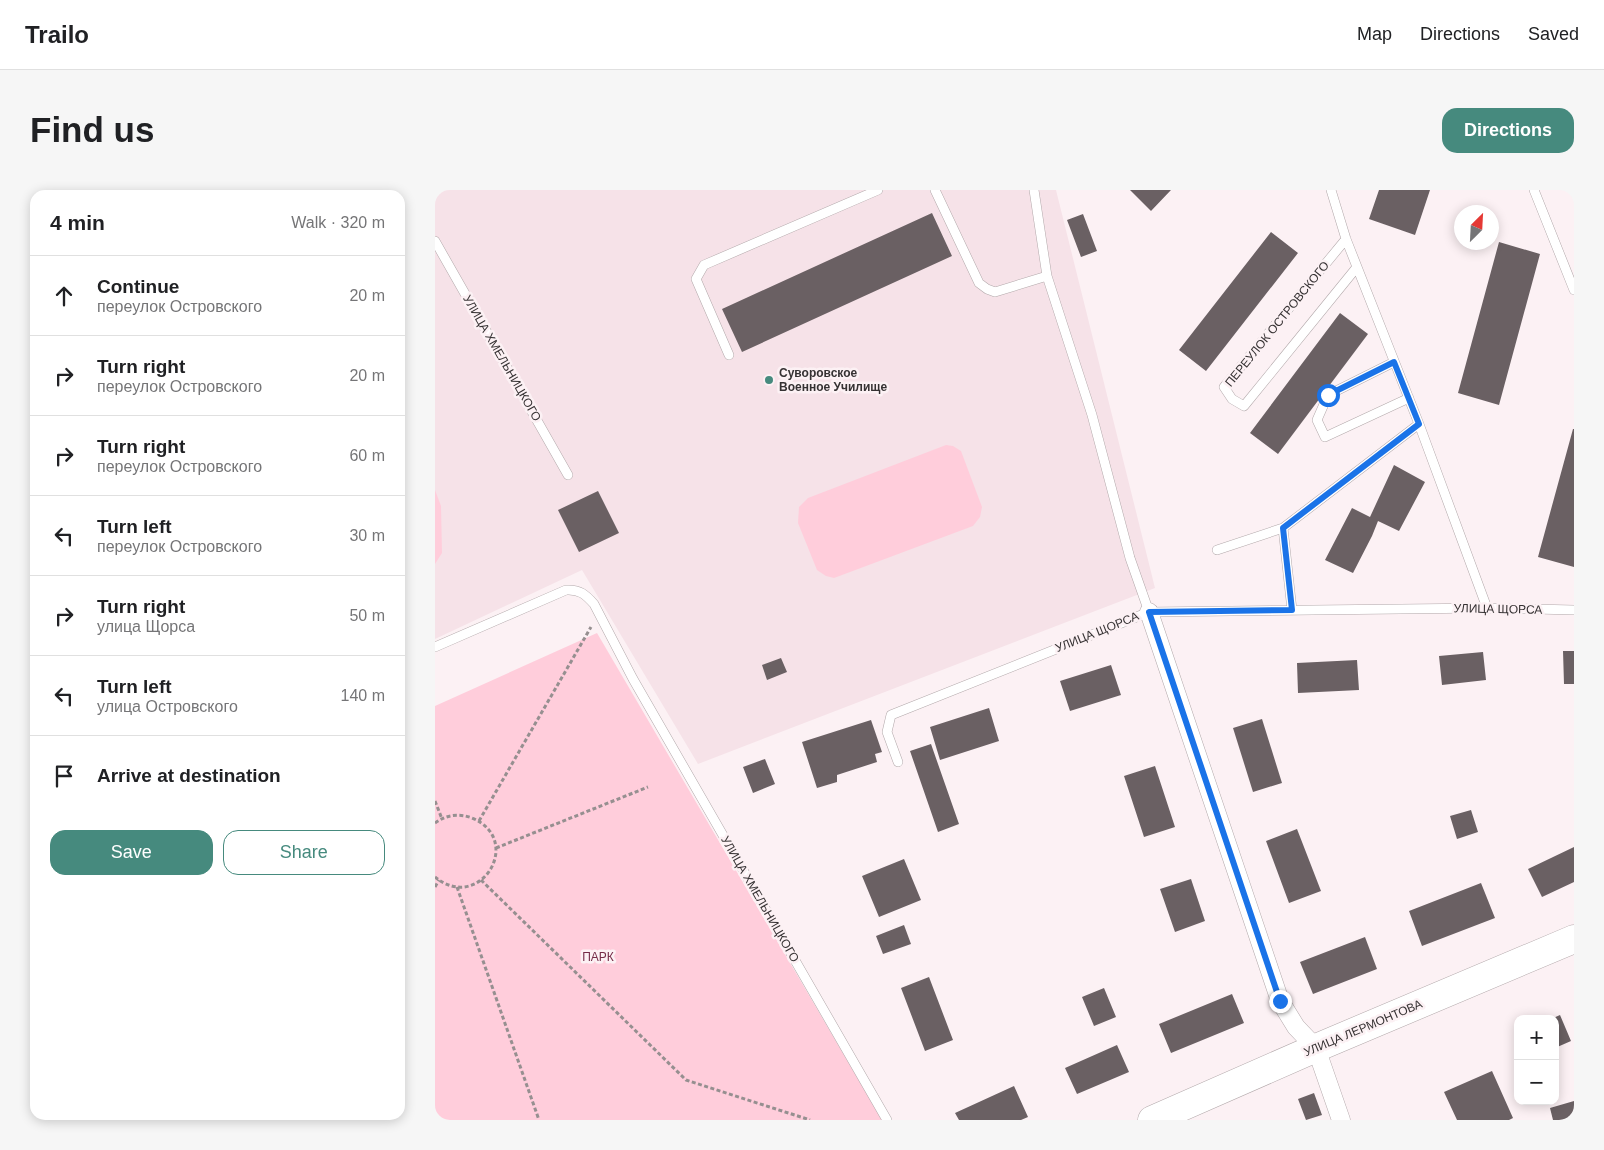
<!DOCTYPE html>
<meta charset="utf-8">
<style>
:root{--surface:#fff;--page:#f6f6f6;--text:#202124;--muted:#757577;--line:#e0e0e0;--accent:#468a7e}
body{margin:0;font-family:Helvetica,sans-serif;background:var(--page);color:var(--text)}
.controls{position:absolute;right:15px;bottom:15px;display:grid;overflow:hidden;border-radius:10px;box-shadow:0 2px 12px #0003}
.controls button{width:45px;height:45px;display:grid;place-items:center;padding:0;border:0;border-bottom:1px solid var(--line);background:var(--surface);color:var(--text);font:25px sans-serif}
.compass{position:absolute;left:1019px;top:15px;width:45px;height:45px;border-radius:50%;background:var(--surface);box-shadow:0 2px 12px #0003;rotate:24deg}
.stop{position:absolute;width:15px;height:15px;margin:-11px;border:4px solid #1a73e8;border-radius:50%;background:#fff}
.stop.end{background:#1a73e8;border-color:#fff;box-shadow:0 1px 5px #0008}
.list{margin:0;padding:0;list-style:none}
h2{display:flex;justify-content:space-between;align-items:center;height:65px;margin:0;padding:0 20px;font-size:21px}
h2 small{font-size:16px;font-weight:400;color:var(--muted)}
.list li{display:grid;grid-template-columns:32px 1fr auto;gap:15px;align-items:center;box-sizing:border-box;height:80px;padding:0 20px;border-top:1px solid var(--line)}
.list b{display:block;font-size:19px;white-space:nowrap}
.list p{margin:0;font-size:16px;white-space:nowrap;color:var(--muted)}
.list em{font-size:16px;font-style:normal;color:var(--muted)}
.actions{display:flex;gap:10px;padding:15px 20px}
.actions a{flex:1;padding:11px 0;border:1px solid var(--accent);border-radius:15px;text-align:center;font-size:18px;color:var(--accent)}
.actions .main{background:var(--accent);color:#fff}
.icon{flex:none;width:28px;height:28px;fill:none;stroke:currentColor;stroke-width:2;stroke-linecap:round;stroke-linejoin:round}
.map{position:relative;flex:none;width:1139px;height:930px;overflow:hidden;border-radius:15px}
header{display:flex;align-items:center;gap:30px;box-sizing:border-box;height:70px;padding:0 25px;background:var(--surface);border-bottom:1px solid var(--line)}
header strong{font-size:24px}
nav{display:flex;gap:28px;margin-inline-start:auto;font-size:18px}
.intro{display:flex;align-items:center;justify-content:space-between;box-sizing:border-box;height:120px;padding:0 30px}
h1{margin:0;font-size:35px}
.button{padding:12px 22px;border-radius:15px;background:var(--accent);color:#fff;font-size:18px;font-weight:700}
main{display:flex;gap:30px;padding:0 30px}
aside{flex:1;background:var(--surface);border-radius:15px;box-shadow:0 2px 12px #0003}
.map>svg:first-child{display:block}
.built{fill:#f6e2e8}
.green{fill:#ffcddb}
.building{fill:#6a6063}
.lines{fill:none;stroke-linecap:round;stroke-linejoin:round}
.lane-casing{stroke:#b2a8aa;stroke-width:10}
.street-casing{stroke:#b2a8aa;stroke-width:19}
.primary-casing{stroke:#b2a8aa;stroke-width:29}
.path{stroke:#968f90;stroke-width:3;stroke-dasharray:4 2.5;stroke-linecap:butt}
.lane{stroke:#fff;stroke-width:9}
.street{stroke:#fff;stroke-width:18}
.primary{stroke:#fff;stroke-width:28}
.route{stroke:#1a73e8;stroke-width:6}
.poi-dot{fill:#468a7e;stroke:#fcf1f4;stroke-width:2}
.labels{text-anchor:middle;stroke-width:5;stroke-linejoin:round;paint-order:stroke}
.street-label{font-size:12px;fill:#363233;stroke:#fcf1f4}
.poi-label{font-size:12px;font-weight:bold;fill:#363233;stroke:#fcf1f4;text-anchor:start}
.park-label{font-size:12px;fill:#752c48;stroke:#fcf1f4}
</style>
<header>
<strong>Trailo</strong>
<nav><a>Map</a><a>Directions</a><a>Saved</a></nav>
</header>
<div class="intro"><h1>Find us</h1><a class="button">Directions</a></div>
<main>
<aside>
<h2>4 min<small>Walk · 320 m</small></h2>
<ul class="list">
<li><svg class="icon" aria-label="ahead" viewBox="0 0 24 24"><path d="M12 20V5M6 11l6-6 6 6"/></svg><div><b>Continue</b><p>переулок Островского</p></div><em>20 m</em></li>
<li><svg class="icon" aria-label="right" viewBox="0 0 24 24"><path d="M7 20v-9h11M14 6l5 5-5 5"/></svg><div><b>Turn right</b><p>переулок Островского</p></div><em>20 m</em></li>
<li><svg class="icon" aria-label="right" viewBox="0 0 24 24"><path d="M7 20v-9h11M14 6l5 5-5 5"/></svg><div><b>Turn right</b><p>переулок Островского</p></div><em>60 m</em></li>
<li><svg class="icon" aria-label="left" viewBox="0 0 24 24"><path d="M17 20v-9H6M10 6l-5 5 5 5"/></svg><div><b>Turn left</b><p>переулок Островского</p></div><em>30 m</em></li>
<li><svg class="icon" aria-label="right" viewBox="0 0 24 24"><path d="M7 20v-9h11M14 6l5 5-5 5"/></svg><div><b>Turn right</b><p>улица Щорса</p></div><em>50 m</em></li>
<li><svg class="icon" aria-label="left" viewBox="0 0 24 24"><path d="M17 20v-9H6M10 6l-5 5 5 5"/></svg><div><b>Turn left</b><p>улица Островского</p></div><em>140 m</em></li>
<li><svg class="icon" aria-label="arrive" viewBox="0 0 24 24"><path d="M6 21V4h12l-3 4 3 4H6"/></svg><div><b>Arrive at destination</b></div></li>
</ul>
<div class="actions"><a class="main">Save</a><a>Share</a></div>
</aside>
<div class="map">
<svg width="1139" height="930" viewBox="0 0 1139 930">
<rect width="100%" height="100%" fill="#fcf1f4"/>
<path class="built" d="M0,0h621l99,398 -457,176 -116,-194 -147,69z"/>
<path class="green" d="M511,255l7,1 8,5 21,56 -2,10 -7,9 -139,52 -8,-2 -9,-6 -19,-47 1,-16 9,-9z
M0,300l6,16 1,47 -7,11z
M162,443l285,487h-447v-414z"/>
<path class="building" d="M695,0h41l-20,21z
M944,0h51l-15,45 -46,-16z
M497,23l20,43 -210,96 -20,-43z
M648,24l14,37 -16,6 -14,-37z
M836,42l27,21 -92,118 -27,-21z
M1064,52l41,12 -41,151 -41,-12z
M905,123l28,21 -90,120 -28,-21z
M1138,239h1v138l-36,-10z
M959,275l31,17 -26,49 -21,-10 -6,15 -19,37 -28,-13 27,-52 18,9z
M163,301l21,42 -40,19 -21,-42z
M1128,461h11v33h-10z
M1048,462l3,28 -44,5 -3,-29z
M346,468l6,14 -20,8 -5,-15z
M922,470l2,30 -61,3 -1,-30z
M676,475l10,30 -51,16 -10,-30z
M554,518l10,33 -59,19 -10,-33z
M827,529l20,64 -29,9 -20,-64z
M436,530l11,32 -7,2 2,8 -40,13v7l-20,6 -15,-46z
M496,554l28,80 -21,8 -28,-81z
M330,569l10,25 -22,9 -10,-26z
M720,576l20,61 -31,10 -20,-61z
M1036,620l7,22 -21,7 -7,-23z
M862,639l24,62 -32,12 -23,-62z
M1139,657v35l-32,15 -14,-28z
M469,669l17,41 -42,17 -17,-41z
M756,689l14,42 -30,11 -15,-43z
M1046,693l14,35 -73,28 -13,-35z
M469,735l7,19 -28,10 -7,-18z
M930,747l12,32 -64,25 -13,-32z
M494,787l24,63 -28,11 -24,-63z
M669,798l12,29 -22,9 -12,-29z
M797,804l12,29 -73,30 -12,-29z
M1125,825l11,26 -16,7v-29h-4z
M682,855l12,27 -52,22 -12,-26z
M1057,881l21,47 -4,2h-52l-13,-28z
M579,896l14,31 -7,3h-62l-4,-7z
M879,903l8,22 -16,5 -8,-21z
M1139,911v19h-21l-3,-12z"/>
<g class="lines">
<defs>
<path id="lane" d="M500,0l44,93 8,6 8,3 52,-16
M599,0l13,86 45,139 38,143 19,54
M896,0l15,49 73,185 68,184
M1099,0l40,100
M911,49l-122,148 8,12 12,7 113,-139
M0,51l133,234
M294,165l-33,-76 8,-14 174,-75
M959,172l-66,33 -11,25 8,17 84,-39
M848,338l9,82
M782,360l66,-22 136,-104
M0,457l131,-57c14,-1 20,5 28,14l39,75 254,441
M463,572l-11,-30 4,-17 258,-103 338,-4 87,2"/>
<path id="street" d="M714,422l131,389 16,26 20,21 25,72"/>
<path id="primary" d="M717,930l164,-72 258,-109"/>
</defs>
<use href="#lane" class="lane-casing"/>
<use href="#street" class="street-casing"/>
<use href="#primary" class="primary-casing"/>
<path class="path" d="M0,611l7,18
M44,631l112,-194
M0,633c11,-8 24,-10 37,-5 53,22 8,96 -37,59
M61,658l152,-61
M46,690l205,200 124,40
M0,697l4,-7
M22,697l82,233"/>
<use href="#lane" class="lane"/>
<use href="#street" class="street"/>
<use href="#primary" class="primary"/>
</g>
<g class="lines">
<path class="route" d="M845,811l-131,-389 143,-2 -9,-82 136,-104 -25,-62 -66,33"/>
</g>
<circle class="poi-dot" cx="334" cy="190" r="5"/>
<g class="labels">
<g class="street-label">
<text transform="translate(842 134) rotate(-51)" y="4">ПЕРЕУЛОК ОСТРОВСКОГО</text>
<text transform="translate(67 168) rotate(60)" y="4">УЛИЦА ХМЕЛЬНИЦКОГО</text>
<text transform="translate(1063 419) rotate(1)" y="4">УЛИЦА ЩОРСА</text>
<text transform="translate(662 442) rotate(-22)" y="4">УЛИЦА ЩОРСА</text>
<text transform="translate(325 709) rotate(60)" y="4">УЛИЦА ХМЕЛЬНИЦКОГО</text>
<text transform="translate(928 838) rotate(-23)" y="4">УЛИЦА ЛЕРМОНТОВА</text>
</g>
<g class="poi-label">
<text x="344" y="187">Суворовское<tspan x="344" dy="14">Военное Училище</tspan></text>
</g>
<g class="park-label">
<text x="163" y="771">ПАРК</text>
</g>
</g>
</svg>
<div class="controls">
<button>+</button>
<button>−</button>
</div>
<svg class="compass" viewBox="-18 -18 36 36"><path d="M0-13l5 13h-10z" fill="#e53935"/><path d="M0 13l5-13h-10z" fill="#757577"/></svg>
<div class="stop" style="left:893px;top:205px"></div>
<div class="stop end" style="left:845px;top:811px"></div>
</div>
</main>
